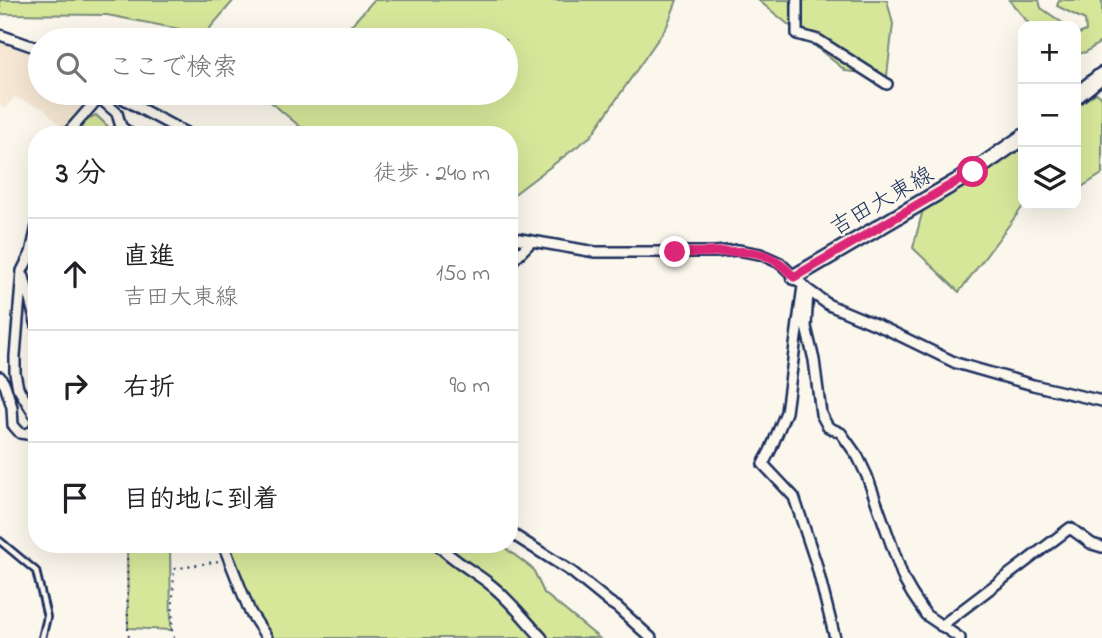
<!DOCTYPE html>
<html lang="ja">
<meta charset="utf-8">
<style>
:root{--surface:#fff;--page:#f2f2f2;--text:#202124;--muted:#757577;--line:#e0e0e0}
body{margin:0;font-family:"Indie Flower","Klee One",sans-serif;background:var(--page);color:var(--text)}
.controls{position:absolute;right:21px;top:21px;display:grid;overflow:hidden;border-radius:14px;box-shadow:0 7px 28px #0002}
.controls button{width:63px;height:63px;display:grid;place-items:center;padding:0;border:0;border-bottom:2px solid var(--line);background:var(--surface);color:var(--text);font:35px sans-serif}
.stop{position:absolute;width:21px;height:21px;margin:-16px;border:5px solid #db2777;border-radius:50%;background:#fff}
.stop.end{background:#db2777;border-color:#fff;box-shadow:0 2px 7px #0008}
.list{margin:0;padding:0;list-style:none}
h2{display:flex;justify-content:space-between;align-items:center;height:91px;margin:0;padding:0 28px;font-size:30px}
h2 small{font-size:23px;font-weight:400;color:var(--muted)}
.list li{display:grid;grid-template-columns:46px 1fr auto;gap:21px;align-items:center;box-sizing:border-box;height:112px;padding:0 28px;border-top:2px solid var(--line)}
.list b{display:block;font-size:26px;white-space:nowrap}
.list p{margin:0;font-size:23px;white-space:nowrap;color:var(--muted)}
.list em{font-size:23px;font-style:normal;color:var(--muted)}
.icon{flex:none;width:38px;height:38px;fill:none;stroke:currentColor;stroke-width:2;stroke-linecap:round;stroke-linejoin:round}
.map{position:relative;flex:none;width:1102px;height:638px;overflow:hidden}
.search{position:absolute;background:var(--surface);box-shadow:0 7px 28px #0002;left:28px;top:28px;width:490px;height:77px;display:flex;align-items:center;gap:18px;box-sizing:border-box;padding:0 24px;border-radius:38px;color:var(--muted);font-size:26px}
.panel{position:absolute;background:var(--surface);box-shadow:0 7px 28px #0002;left:28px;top:126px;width:490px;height:427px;border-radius:28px}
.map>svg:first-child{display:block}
.built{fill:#f6e8d4}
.green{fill:#d7e79a;stroke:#798b7c;stroke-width:2}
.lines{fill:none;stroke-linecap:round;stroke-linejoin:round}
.service-casing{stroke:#1b2f5e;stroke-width:10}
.minor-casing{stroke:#1b2f5e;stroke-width:14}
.primary-casing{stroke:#1b2f5e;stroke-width:19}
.path{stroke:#1b2f5e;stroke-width:2;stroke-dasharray:2 5;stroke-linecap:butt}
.service{stroke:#fbf7ec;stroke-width:4.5}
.minor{stroke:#fbf7ec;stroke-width:9}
.primary{stroke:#fbf7ec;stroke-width:14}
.route{stroke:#db2777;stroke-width:9}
.labels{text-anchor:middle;stroke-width:5;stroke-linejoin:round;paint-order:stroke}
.street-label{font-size:23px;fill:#1b2f5e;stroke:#fbf7ec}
</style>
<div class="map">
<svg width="1102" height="638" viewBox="0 0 1102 638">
<rect width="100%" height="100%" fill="#fbf7ec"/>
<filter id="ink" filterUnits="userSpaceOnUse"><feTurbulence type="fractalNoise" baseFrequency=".0143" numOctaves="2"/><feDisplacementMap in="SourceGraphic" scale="14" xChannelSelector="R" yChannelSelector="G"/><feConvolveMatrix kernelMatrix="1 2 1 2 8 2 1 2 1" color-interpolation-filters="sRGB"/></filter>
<g filter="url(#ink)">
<path class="built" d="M0,39l40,14v40h47l-11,25 -11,12 -21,-21 -30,-12 -9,12 -5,-5z"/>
<path class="green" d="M0,0h234l-29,34 -98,-19 -107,-1z
M374,0h303l-10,26 -76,110 -78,59h-4v-60h-199l-50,-42h246v-53h-158l-4,-7z
M758,0h129l6,24 -6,52 -41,-5z
M1009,0h30l2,8 26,18h-36z
M1059,0h43v41l-16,11 -10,2v-22l3,2 7,-3 -1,-11 -28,-14z
M1096,93l6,4v77l-22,14h-4v-81z
M96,115l21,20h-50v-2z
M1023,147l1,58 -65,87 -46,-44 13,-50z
M127,544h43l1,86 -43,-2z
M227,544h273l33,25 11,24 55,45h-329l-17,-22z"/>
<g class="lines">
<defs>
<path id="service" d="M0,541l36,30 11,46 -5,21"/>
<path id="minor" d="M797,0v34l21,6 69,44
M0,35l40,14
M102,93v7l15,13 4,14 11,8
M114,93l27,16 49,26
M66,135l28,-32 4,-10
M37,226l-6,27 -9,18 -7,85v17l3,15 19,31
M509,237l86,15h120l23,-2 22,4 20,9 28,27 21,15 55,23 72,35 77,22 69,16
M509,264l22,-22
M24,277l13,49
M803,286l-17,126 -16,39 -7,13 31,33 22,66 19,75
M808,290l-2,37 8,33 7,54 7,13 13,6 17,24 9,19 37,104 8,14 14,21 34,23
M0,377l5,8 7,22 1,18 7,8 7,1 7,-4 3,-8
M509,532l63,40 37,30 8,5 34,31
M223,544l27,68 17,26
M437,544c16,17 37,27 54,41 19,15 34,35 51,53
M941,626l129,-98 22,16 10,3"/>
<path id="primary" d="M1076,96l26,-21
M794,277l179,-105 50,-35"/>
</defs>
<use href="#service" class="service-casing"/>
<use href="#minor" class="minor-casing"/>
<use href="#primary" class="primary-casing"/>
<path class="path" d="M127,544l1,87 1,7
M174,638l-2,-6 2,-63 45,-8"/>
<use href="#service" class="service"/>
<use href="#minor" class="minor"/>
<use href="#primary" class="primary"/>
</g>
</g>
<g class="lines" filter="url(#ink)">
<path class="route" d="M675,252c13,0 26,1 39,0 35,-1 54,-4 80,25l179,-105"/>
</g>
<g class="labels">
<g class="street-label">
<text transform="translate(881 200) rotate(-30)" y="8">吉田大東線</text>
</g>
</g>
</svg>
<div class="controls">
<button>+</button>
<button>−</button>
<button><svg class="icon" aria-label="layers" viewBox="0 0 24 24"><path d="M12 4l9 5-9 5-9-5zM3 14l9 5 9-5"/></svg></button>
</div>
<div class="stop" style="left:973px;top:172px"></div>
<div class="stop end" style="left:675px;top:252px"></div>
<div class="search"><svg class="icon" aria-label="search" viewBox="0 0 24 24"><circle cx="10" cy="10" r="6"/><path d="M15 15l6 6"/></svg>ここで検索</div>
<section class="panel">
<h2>3 分<small>徒歩 · 240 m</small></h2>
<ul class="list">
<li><svg class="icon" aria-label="ahead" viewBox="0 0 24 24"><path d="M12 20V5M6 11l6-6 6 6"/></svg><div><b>直進</b><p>吉田大東線</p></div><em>150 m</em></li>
<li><svg class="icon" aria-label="right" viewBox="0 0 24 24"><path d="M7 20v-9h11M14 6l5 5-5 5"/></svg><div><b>右折</b></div><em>90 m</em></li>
<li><svg class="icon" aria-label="arrive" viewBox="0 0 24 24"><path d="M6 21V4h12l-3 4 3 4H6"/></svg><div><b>目的地に到着</b></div></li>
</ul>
</section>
</div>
